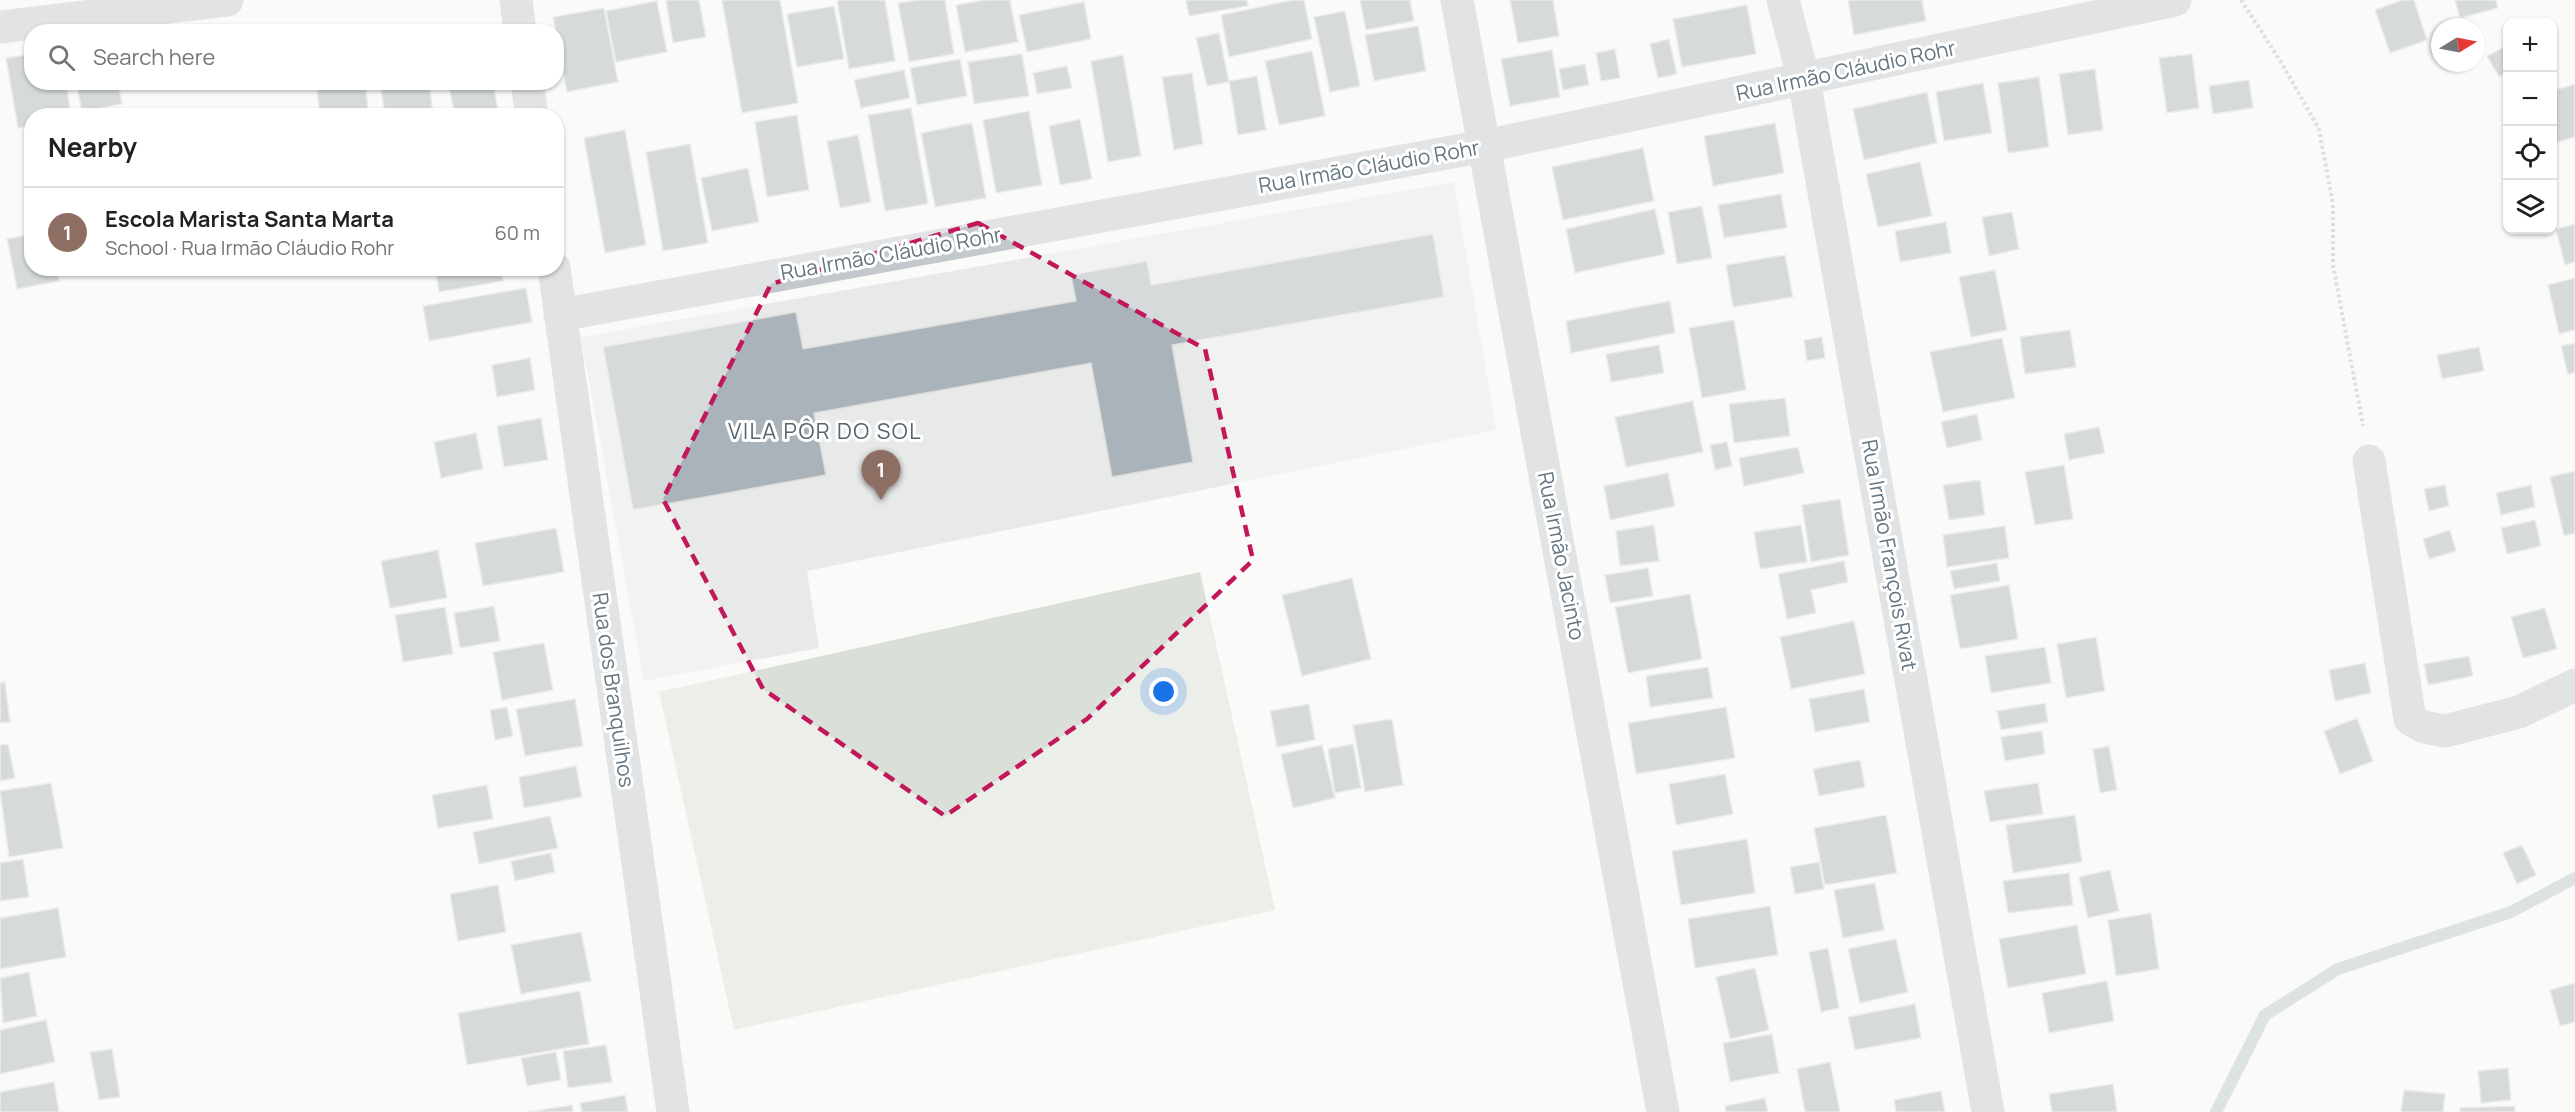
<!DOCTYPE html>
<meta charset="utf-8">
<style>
:root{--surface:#fff;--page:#f6f6f6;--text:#202124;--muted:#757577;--line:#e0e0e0;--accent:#b45309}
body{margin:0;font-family:Manrope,sans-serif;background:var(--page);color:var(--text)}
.controls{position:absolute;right:18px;top:18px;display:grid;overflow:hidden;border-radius:12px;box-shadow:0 2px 4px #0004}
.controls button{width:54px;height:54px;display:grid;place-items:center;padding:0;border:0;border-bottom:2px solid var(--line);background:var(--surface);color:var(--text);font:30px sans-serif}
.compass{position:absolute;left:2431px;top:18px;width:54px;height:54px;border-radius:50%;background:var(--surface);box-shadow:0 2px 4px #0004;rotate:80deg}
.you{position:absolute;left:1164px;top:692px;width:21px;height:21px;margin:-15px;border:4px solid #fff;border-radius:50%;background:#1a73e8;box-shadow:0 0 0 9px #1a73e833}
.badge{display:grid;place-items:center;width:39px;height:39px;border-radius:50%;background:var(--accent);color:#fff;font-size:20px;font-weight:700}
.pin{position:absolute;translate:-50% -50px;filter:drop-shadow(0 2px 3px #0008)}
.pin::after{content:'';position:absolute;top:32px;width:21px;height:18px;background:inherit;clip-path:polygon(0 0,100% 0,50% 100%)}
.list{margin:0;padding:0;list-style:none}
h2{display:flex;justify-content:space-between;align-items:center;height:78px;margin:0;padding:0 24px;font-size:26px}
h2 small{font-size:20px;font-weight:400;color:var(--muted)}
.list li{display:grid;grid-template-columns:39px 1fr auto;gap:18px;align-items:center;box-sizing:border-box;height:90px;padding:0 24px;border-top:2px solid var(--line)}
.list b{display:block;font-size:22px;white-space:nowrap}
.list p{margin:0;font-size:20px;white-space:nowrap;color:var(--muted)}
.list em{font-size:20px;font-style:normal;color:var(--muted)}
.icon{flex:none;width:33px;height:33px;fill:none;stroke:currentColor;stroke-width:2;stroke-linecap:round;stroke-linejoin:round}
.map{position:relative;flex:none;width:2575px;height:1112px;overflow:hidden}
.search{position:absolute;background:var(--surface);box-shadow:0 2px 4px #0004;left:24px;top:24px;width:540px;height:66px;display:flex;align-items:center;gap:15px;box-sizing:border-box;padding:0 21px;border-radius:24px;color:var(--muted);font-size:22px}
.panel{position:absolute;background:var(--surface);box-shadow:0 2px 4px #0004;left:24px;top:108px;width:540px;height:168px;border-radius:24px}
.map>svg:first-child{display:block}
.built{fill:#e8e9e9}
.green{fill:#dadfd7}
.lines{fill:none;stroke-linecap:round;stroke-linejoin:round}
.stream{stroke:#bbc7cb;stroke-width:12}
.building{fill:#aab3b9;stroke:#dcdcda;stroke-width:1.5}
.path{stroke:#bbbfc2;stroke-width:4;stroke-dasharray:3 3;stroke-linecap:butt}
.minor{stroke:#c3c8cc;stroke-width:33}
.marked{fill:none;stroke:#c2185b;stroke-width:4.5;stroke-dasharray:12 8;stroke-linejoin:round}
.labels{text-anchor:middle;stroke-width:6;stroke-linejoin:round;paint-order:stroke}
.street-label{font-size:21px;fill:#657683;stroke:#fff}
.neighbourhood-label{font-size:22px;letter-spacing:1.5px;fill:#57646e;stroke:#fff}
</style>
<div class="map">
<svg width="2575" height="1112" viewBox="0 0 2575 1112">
<rect width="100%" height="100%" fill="#fafaf8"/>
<path class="built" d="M1454,182l42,248 -689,141 12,77 -175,33 -63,-344z"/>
<path class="green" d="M1200,572l75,338 -541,120 -75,-338z"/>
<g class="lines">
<path class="stream" d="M2216,1112l49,-97 73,-46 173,-57 64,-34"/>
</g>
<path class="building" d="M666,0h33l7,37 -33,6z
M722,0h58l18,103 -56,10z
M837,0h48l10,61 -46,8z
M918,0h27l9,54 -45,8 -11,-59z
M985,0h25l8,42 -53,10 -9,-47z
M1186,0h61l1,6 -59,10z
M1293,0h11l8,39 -83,18 -8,-42z
M1360,0h50l4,21 -48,9z
M1510,0h43l6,36 -41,7z
M1848,0h74l4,21 -72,14z
M2402,0h12l13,40 -37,13 -15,-43z
M2455,0h41l2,8 -38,10z
M657,1l10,51 -51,10 -10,-51z
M1084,2l7,37 -64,13 -8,-37z
M1747,5l9,49 -74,13 -9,-48z
M834,6l10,53 -47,8 -10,-53z
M604,8l14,74 -51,10 -14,-75z
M1345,11l15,75 -30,6 -16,-75z
M1418,26l8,45 -52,10 -9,-46z
M1219,33l10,49 -22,4 -11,-48z
M1669,39l8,35 -19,4 -8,-34z
M2508,45v27l-9,5 -12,-21z
M1615,49l5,29 -19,3 -5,-28z
M1552,50l8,47 -50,9 -9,-47z
M1312,51l13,65 -46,9 -14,-64z
M32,54v28h34l5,34h-39v10l-14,2 -12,-70z
M1022,54l7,42 -55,8 -6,-42z
M2192,54l7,54 -32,5 -8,-55z
M1123,55l18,101 -33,6 -17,-101z
M960,59l7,37 -50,9 -7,-37z
M1585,64l4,21 -26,5 -4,-21z
M1067,66l5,22 -35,6 -4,-21z
M2095,69l8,61 -35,5 -9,-61z
M904,70l6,28 -49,10 -7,-28z
M1192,73l11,71 -29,6 -12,-73z
M1257,76l9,54 -28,5 -9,-54z
M2039,77l10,70 -41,6 -10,-70z
M2249,80l4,28 -40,6 -4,-28z
M76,82h42l4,22 -40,8z
M316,82h49l4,34h-49z
M380,82h49l4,32 -48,2z
M474,82h19l6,34h-44l-6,-29z
M1983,83l9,50 -48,8 -8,-49z
M2575,84v53l-23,7v-53z
M1927,92l10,51 -73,17 -11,-51z
M911,108l17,96 -43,7 -17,-96z
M269,109l1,7h-37v-1z
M1029,111l13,74 -46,8 -13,-73z
M797,115l12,75 -42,7 -12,-75z
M1080,119l12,60 -32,6 -11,-59z
M972,123l14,75 -51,9 -14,-74z
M1775,123l9,50 -71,13 -9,-50z
M625,130l21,115 -41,8 -21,-115z
M858,135l13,67 -31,6 -13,-67z
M690,144l18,99 -45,8 -17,-99z
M1643,148l11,53 -91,19 -11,-53z
M1920,162l12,54 -54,11 -12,-53z
M748,168l11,54 -47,9 -11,-53z
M1781,194l6,34 -63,10 -6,-33z
M1702,206l10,52 -35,6 -9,-52z
M1655,209l10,45 -90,19 -9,-44z
M2012,212l7,37 -30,7 -7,-39z
M1946,222l5,31 -51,9 -5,-31z
M2575,224v38l-10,3 -9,-36z
M32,234v34h25l2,13 -42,8 -10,-50z
M1433,234l11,63 -272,48 21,117 -81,15 -21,-114 -277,50 12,62 -193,35 -30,-163 193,-35 7,37 273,-48 -5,-26 76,-14 4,24z
M1785,255l8,42 -60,10 -7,-42z
M435,268h66l2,13 -64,11z
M1995,270l12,60 -36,7 -12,-60z
M2575,278v52l-16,4 -11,-49z
M526,288l6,34 -103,19 -6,-35z
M1670,301l5,32 -104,20 -5,-32z
M1734,320l12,70 -44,8 -13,-70z
M2070,330l6,37 -51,7 -5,-37z
M1822,337l3,21 -18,3 -3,-21z
M2002,338l13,60 -72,14 -13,-60z
M2575,343v29l-7,3 -7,-29z
M1659,345l5,28 -53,9 -5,-28z
M2479,347l5,24 -42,8 -5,-24z
M530,358l5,32 -38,7 -5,-32z
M1785,398l5,38 -56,7 -5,-39z
M1693,401l10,51 -77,15 -11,-50z
M1977,414l5,26 -35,8 -6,-26z
M541,418l7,42 -44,7 -7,-41z
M2099,427l6,26 -36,7 -5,-26z
M476,433l7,36 -42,9 -7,-36z
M1727,442l5,24 -17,4 -5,-25z
M1798,447l6,26 -60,13 -5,-28z
M2064,465l9,54 -38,6 -10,-53z
M2575,471v62l-11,3 -14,-59z
M1668,473l7,33 -65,14 -6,-34z
M1980,480l5,35 -36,5 -6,-35z
M2445,485l4,21 -20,5 -5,-22z
M2531,485l4,22 -34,8 -5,-22z
M1840,499l9,56 -38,7 -9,-57z
M2535,520l6,26 -34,8 -6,-26z
M1654,525l5,36 -39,5 -4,-35z
M1801,525l6,37 -47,7 -6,-37z
M2005,526l4,32 -62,9 -4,-32z
M556,528l8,44 -81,14 -8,-43z
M2450,530l6,21 -27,8 -6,-20z
M438,550l9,48 -57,10 -9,-47z
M1844,561l4,21 -37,8 5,23 -29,6 -9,-45z
M1997,563l3,18 -46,8 -4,-18z
M1648,568l5,28 -43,7 -5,-28z
M1352,578l19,81 -69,17 -20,-81z
M2009,585l9,54 -58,10 -10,-54z
M1690,594l12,65 -74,14 -13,-66z
M494,606l6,35 -40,7 -6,-35z
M445,607l8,47 -50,8 -8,-47z
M2545,608l12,41 -34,9 -12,-41z
M1854,621l11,53 -74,15 -11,-52z
M2096,637l9,54 -39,7 -9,-54z
M544,643l9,47 -51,10 -9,-48z
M2045,647l6,36 -60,10 -6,-37z
M2469,656l4,20 -45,9 -4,-21z
M2365,663l6,30 -36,8 -6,-31z
M1708,667l5,31 -63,9 -4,-31z
M5,682l5,40 -10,1v-40z
M1864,689l6,33 -55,10 -6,-33z
M575,699l8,47 -58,10 -9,-47z
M2045,703l3,19 -47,8 -4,-19z
M1309,704l6,36 -38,7 -7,-36z
M507,707l6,29 -18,4 -5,-30z
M1726,707l9,51 -99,16 -8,-51z
M2357,718l16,43 -33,13 -16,-43z
M1392,719l11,66 -38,7 -12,-67z
M2042,731l3,23 -40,7 -4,-24z
M8,744l7,34 -15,3v-36z
M1353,744l8,44 -26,5 -7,-44z
M1322,745l13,53 -42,10 -12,-54z
M2109,746l8,44 -17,3 -7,-44z
M1860,760l5,27 -46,9 -6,-27z
M576,766l6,31 -58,11 -5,-31z
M1725,774l8,40 -57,11 -7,-41z
M51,783l12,65 -54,9 -9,-66z
M2038,783l5,31 -53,8 -6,-31z
M487,785l6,34 -55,9 -6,-33z
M1886,815l11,58 -72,12 -11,-57z
M2075,815l7,47 -69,11 -7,-48z
M550,816l8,32 -79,16 -6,-32z
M1747,839l8,54 -74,12 -9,-54z
M2522,845l14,30 -19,9 -14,-31z
M551,853l4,19 -40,9 -4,-20z
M23,859l6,38 -29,4v-38z
M1819,862l5,27 -29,5 -5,-27z
M2110,870l9,41 -31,7 -9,-41z
M2069,873l4,32 -65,8 -5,-32z
M1875,883l9,47 -41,8 -9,-48z
M498,885l8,47 -48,9 -8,-47z
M1770,906l8,49 -83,13 -7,-49z
M58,908l8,49 -66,12v-51z
M2151,913l8,56 -43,7 -8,-56z
M2077,925l9,49 -78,14 -9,-49z
M581,932l10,49 -70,13 -10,-49z
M1896,939l12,53 -48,11 -12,-54z
M1828,948l11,60 -18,4 -12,-60z
M1755,968l14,62 -39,9 -14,-62z
M29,972l8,44 -34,7 -3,-45z
M2107,981l7,40 -65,12 -7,-40z
M2575,983v39l-15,4 -10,-36z
M580,991l9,53 -122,21 -9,-52z
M1915,1004l6,34 -66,12 -7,-33z
M46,1020l9,42 -55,12v-44z
M1772,1034l7,39 -49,9 -7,-39z
M606,1045l6,37 -44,6 -5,-37z
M112,1049l8,48 -21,3 -9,-48z
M556,1052l5,28 -34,6 -6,-28z
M1830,1062l10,50h-35l-8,-43z
M2508,1068l3,32 -30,3 -3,-32z
M54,1082l5,30h-59v-20z
M2113,1084l4,28h-65l-3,-18z
M2404,1090l41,4 -2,18h-42z
M1941,1091l4,21h-49l-2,-12z
M625,1095l3,17h-46l-2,-9z
M1765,1098l3,14h-42l-1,-6z
M572,1105l1,7h-45z
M2515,1106v6h-55v-4z"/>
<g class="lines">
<path class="path" d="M2241,0l40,62 38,67 14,75v61l30,161"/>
<path class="minor" d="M516,0l4,32
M1457,0l206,1112
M1783,0l21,80 184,1032
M0,27l227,-27
M527,82l5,34
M554,268l119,844
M560,315l925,-169 690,-146
M2369,461l41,258 14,8 21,4 74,-19 56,-27"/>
</g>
<path d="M0 0H2575V1112H0ZM978,223l227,126 48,211 -166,159 -142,97 -182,-127 -100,-190 108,-215z" fill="#fafaf8" fill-opacity=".55" fill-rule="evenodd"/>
<path class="marked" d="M978,223l227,126 48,211 -166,159 -142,97 -182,-127 -100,-190 108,-215z"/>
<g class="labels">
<g class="street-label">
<text transform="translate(1846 71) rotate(-12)" y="7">Rua Irmão Cláudio Rohr</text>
<text transform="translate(1369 167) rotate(-10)" y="7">Rua Irmão Cláudio Rohr</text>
<text transform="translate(891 254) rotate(-10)" y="7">Rua Irmão Cláudio Rohr</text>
<text transform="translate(1889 555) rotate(80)" y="7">Rua Irmão François Rivat</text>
<text transform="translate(1561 556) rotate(79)" y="7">Rua Irmão Jacinto</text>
<text transform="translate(613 690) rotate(82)" y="7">Rua dos Branquilhos</text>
</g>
<g class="neighbourhood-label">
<text x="825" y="439">VILA PÔR DO SOL</text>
</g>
</g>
</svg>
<div class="controls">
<button>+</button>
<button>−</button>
<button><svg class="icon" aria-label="locate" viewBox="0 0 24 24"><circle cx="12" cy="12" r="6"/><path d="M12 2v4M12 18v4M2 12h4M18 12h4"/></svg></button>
<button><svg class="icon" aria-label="layers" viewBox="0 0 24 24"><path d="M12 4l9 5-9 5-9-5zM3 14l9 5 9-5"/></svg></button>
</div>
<svg class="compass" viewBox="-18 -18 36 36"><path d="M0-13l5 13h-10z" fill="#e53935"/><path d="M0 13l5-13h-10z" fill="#757577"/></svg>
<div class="you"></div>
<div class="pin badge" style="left:881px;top:500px;background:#8d6e63">1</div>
<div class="search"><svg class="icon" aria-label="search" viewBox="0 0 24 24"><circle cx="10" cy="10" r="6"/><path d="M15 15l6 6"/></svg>Search here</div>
<section class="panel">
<h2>Nearby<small></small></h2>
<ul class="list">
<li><span class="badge" style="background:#8d6e63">1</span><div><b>Escola Marista Santa Marta</b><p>School · Rua Irmão Cláudio Rohr</p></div><em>60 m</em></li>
</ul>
</section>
</div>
